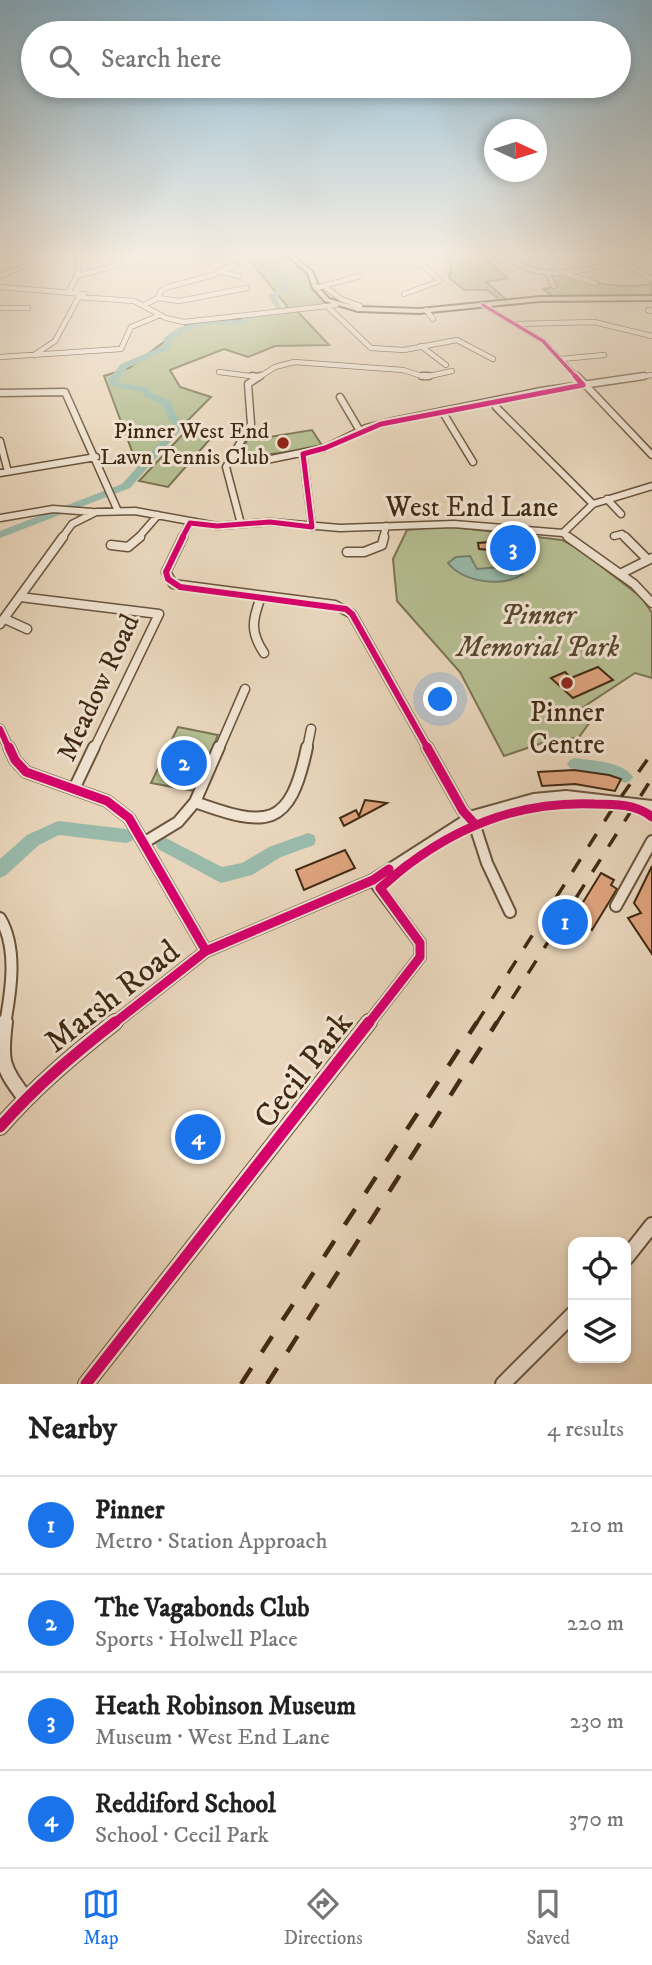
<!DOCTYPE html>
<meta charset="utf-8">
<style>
:root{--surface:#fff;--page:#f6f6f6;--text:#222;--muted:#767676;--line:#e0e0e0;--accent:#1a73e8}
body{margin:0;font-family:"IM FELL DW Pica",serif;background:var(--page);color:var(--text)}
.controls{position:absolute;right:21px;bottom:21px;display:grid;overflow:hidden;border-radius:14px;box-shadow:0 4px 10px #0003}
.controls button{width:63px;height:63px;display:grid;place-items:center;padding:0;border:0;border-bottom:2px solid var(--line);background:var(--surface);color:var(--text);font:35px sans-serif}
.compass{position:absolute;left:484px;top:119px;width:63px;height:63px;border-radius:50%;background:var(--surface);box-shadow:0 4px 10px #0003;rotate:94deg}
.you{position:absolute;left:441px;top:700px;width:24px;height:24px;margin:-18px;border:5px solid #fff;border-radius:50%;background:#1a73e8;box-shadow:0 0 0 10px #1a73e833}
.badge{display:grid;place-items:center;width:46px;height:46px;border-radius:50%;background:var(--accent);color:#fff;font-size:23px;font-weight:700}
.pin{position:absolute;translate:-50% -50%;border:4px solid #fff;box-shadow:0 2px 7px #0006}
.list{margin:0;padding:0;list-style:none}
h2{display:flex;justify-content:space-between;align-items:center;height:91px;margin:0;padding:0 28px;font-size:30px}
h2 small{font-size:23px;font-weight:400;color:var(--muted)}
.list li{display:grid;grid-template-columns:46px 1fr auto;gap:21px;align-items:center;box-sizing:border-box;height:98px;padding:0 28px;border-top:2px solid var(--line)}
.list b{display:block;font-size:26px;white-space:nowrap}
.list p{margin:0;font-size:23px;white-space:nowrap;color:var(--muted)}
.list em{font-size:23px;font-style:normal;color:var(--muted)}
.icon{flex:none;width:38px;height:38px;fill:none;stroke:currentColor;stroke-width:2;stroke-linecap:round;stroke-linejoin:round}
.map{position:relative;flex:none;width:652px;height:1384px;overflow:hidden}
.search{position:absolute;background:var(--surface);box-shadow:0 4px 10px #0003;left:21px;right:21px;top:21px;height:77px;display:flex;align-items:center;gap:18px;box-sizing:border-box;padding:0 24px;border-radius:38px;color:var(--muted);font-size:26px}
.sheet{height:483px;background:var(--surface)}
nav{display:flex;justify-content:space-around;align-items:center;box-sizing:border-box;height:98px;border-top:2px solid var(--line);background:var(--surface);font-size:19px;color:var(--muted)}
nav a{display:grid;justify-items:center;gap:4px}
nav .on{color:var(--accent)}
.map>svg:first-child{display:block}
.green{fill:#b5be92;stroke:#7a7452;stroke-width:2}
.water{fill:#99baab;stroke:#75806e;stroke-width:2}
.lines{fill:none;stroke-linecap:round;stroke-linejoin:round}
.river{fill:#99baab;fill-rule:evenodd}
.building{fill:#dfa47e;stroke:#402913;stroke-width:2}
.minor-far4-casing{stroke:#6a543d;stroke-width:6}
.minor-far3-casing{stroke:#6a543d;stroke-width:9}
.minor-far2-casing{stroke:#6a543d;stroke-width:11}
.minor-far1-casing{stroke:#6a543d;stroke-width:14}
.minor-casing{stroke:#6a543d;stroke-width:18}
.major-casing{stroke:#402913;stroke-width:4}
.minor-far4{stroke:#f1e4d3;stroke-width:4.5}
.minor-far3{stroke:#f1e4d3;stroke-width:6}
.minor-far2{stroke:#f1e4d3;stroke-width:8}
.minor-far1{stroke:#f1e4d3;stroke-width:10}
.minor{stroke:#f1e4d3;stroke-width:14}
.major{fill:#e9d6bc;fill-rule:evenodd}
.rail-far1{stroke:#402913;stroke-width:3.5;stroke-dasharray:15 15;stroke-linecap:butt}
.rail{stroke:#402913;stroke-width:4.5;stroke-dasharray:19 19;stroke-linecap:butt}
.cycleway-far4-casing{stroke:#f1e4d3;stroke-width:6}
.cycleway-far3-casing{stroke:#f1e4d3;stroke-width:9}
.cycleway-far2-casing{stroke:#f1e4d3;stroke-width:10}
.cycleway-far1-casing{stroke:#f1e4d3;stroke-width:13}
.cycleway-casing{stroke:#f1e4d3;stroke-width:16}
.cycleway-far4{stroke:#d6006c;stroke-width:3.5}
.cycleway-far3{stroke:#d6006c;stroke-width:5}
.cycleway-far2{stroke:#d6006c;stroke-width:6}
.cycleway-far1{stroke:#d6006c;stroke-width:9}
.cycleway{stroke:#d6006c;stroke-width:11}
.poi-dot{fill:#8f2418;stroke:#f1e4d3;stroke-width:2.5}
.labels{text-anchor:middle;stroke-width:6;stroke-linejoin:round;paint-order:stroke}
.far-poi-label{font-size:23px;fill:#402913;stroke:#f1e4d3;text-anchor:end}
.street-label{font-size:28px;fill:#402913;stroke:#f1e4d3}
.park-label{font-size:28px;font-style:italic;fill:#57472c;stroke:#f1e4d3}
.poi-label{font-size:28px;fill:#402913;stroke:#f1e4d3}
.near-street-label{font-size:33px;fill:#402913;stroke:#f1e4d3}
</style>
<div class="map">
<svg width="652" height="1384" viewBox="0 0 652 1384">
<rect width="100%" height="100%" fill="#e9d6bc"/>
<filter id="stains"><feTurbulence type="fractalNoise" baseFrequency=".00286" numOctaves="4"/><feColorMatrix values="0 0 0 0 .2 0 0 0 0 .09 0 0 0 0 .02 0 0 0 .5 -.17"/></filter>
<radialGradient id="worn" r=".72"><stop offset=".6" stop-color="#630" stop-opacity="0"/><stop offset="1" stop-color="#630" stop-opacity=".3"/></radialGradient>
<path class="green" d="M245,255h43l18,15 7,17 14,18 -30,6 32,34 -54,1 -27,11 -24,-8 -54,21 10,17 31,10 -72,73 -35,-94 25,-8 59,-44 27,-1 67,-11 5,-6z
M426,255h55l27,23 -22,4 22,19 -5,1 -16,-12h-22l-16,-12 2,-11 -4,-5z
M559,272c35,12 56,17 93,12v13l-96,1 -13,-9 14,-3 -6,-12z
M312,430l11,17 -88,12 14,-21 8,1z
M184,433l27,5 -43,49 -29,-6z
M444,526l118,14 14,7 65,50 11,16v65l-17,-5 -53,35 11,10 -14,19 -37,6 -38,13 -44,-84 -63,-71 -4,-42 14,-29z
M178,727l40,8 -23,56 -44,-8z"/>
<path class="water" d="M470,556l7,13 37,-3 9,8c-21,14 -60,8 -75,-11l8,-6z"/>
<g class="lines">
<path class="river" d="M243,255h7l40,24 -4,12 -10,6 9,17 -33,4 -9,6 -40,1 -19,7 -13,9 -1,8 -43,19 -10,14 31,6 3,5 18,7 9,18 6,5 -5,9 -49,56 -130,50v-7l122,-47 50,-55 2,-5 -5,-4 -7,-16 -17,-7 -3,-5 -32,-6 -2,-6 13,-16 42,-18 1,-8 14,-10 24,-7 39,-1 6,-6 30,-4 -9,-14 12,-8 3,-6z
M575,758c18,3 47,3 58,19l-3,4 -5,2 -18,-7 -37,-8 -3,-4 3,-4z
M58,821l68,8 6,2 2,5 -2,5 -6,2 -67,-8 -20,10 -33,30 -6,3v-19l27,-24z
M308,833l6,2 2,5 -2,5 -33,12 -29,18 -31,8 -63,-34 -2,-5 2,-5 6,-2 58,30 20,-4 27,-16z"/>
</g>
<path class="building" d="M517,540l3,12 -41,-3 -1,-6z
M598,667l15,13 -40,18 -22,-20 14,-6 6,6z
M574,770l35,5 12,4 -6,12 -40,-7 -33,2 -4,-14z
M365,800l22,3 -43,23 -4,-8 16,-8 3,6z
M345,850l10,18 -51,22 -8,-20z
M652,866v88l-24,-36 13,-5 -7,-10z
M601,873l13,7 -3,5 6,4 -25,41 -2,-2 -5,7 -16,-10z"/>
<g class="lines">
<defs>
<path id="minor-far4" d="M334,255l7,4
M389,255l35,11 16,15 -36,13
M532,255l-12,2 -6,5c31,21 75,6 109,0
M610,255l42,24
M186,262l23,-7
M221,272l18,4
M547,273l7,13
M564,273l31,10
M0,276l24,-10
M77,276l79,-21
M324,286l17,13 19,7 -2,3
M0,287l84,7
M316,288l44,-12
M68,293l9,-17 3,-21
M78,297l56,4 32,17 18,4 152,-17
M158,298l21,3 68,-13
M144,305l14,-7 3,-7 7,-4 45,-12 23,-11
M483,305l60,36 35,37
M328,307l43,41 33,2 53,-10 36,19
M0,308h28
M426,310l7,9
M648,310l4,1
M516,324l78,-2 58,14
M421,346l25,19
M34,355l21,-14 25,-46
M0,357l121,-8 10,-22 29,-12
M561,359l43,-4
M219,372l39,5
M258,378l17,-11 19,-5 109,8 22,7 27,-6
M632,378l20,-3"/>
<path id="minor-far3" d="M252,376l6,1
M422,376h7
M577,376l75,79
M0,393l65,-1 52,117
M340,397l20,34
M498,400l-2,7 97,97
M442,411l31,51
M0,441l8,31
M303,454l9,73
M266,460l59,-12 41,-20 23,-6 152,-31 103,-15
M0,473l96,-16
M607,499l14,15
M0,518l53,-9 39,3
M241,524l-15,-57 25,-43 -3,-40 12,-8
M563,533l7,5
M614,536l8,-2 4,4
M62,538l10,-14 24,-12 39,-1 82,15 53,-4 70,6 114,-4 109,9 30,-29 59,-18
M138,538l20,-23
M182,538l8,-15
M383,538l3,-12"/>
<path id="minor-far2" d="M183,537l-17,35 7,12 162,21 17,9 76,135
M568,537l66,47 18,19
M625,537l22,22
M111,545l17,2 12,-10
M347,552h17l18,-7 2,-8
M620,574l32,-16
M20,597l139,17 -65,135
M261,597c-9,23 -11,35 3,56
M5,619l22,10
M0,624l63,-87
M0,729l9,20
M219,749l26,-60
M307,749l4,-20"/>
<path id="minor-far1" d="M9,747l6,13 11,12 81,29 22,17 77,133
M427,747l36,64 11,12 13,40 23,49
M74,789l20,-42
M195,802c72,26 95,27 112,-55
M145,842l33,-20 17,-20 24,-55
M616,906l36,-65
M0,918c18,30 11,73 5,106
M113,1024l93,-73 167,-71 100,-64 61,-17 32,-3 86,10
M368,1024l52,-67v-14l-47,-63"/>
<path id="minor" d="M5,1022c-5,40 -3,45 20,76
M0,1127c35,-40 73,-72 115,-105
M626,1258l26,-33
M86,1384l283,-362
M503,1384l70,-70"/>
<path id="major" d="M287,255h5l20,16 7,17 10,11 29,8 62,2 120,-12 112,-1v4l-112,1 -120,12 -62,-2 -33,-10 -12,-13 -5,-15z"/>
</defs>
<use href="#minor-far4" class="minor-far4-casing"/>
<use href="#minor-far3" class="minor-far3-casing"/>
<use href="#minor-far2" class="minor-far2-casing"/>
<use href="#minor-far1" class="minor-far1-casing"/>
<use href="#minor" class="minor-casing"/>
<use href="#major" class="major-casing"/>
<use href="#minor-far4" class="minor-far4"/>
<use href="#minor-far3" class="minor-far3"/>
<use href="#minor-far2" class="minor-far2"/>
<use href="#minor-far1" class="minor-far1"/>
<use href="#minor" class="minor"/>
<use href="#major" class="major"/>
<path class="rail-far1" d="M476,1024l135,-213 41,-58
M496,1024l156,-246"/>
<path class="rail" d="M241,1384l236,-362
M267,1384l230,-362"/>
<defs>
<path id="cycleway-far4" d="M483,305l60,36 34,37"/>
<path id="cycleway-far3" d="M575,376l8,9
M182,538l8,-15 27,3 53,-4 42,5 -9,-73 22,-6 56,-24 202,-39"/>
<path id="cycleway-far2" d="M183,537l-17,35 2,7 12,8 166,22 6,5 76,135
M0,729l9,20"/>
<path id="cycleway-far1" d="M9,747l6,13 11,12 81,29 22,17 77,133
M427,747l36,64 11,12
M113,1024l93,-73 167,-71 16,-11
M368,1024l52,-67v-14l-40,-55c10,-8 19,-17 29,-24 56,-42 116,-63 186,-60 20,0 41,0 57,13"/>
<path id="cycleway" d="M0,1127c35,-40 73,-72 115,-105
M86,1384l283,-362"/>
</defs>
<use href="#cycleway-far4" class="cycleway-far4-casing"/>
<use href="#cycleway-far3" class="cycleway-far3-casing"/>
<use href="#cycleway-far2" class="cycleway-far2-casing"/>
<use href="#cycleway-far1" class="cycleway-far1-casing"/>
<use href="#cycleway" class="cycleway-casing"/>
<use href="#cycleway-far4" class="cycleway-far4"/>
<use href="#cycleway-far3" class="cycleway-far3"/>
<use href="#cycleway-far2" class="cycleway-far2"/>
<use href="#cycleway-far1" class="cycleway-far1"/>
<use href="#cycleway" class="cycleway"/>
</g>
<linearGradient id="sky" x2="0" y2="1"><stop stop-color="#88b6d0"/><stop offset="0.57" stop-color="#f5ede1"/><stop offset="1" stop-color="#f5ede1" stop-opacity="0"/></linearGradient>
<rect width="652" height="448" fill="url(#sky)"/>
<g class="poi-dot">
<circle cx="283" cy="443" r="7"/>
<circle cx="567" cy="683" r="7"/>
</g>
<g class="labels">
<g class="far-poi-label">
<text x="269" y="438">Pinner West End<tspan x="269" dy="26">Lawn Tennis Club</tspan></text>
</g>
<g class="street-label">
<text x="472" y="516">West End Lane</text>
<text transform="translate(97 687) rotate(-65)" y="10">Meadow Road</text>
</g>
<g class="park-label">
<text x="538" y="624">Pinner<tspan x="538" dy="32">Memorial Park</tspan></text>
</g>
<g class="poi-label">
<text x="567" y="721">Pinner<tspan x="567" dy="32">Centre</tspan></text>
</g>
<g class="near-street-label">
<text transform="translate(111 995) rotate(-38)" y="12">Marsh Road</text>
<text transform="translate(302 1069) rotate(-52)" y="12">Cecil Park</text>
</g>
</g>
<rect width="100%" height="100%" filter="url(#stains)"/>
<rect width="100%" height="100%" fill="url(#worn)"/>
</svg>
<div class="controls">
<button><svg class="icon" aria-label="locate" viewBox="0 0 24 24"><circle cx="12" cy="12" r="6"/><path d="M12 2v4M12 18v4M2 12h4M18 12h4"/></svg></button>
<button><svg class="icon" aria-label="layers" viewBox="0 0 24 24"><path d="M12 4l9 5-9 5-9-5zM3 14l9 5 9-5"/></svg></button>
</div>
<svg class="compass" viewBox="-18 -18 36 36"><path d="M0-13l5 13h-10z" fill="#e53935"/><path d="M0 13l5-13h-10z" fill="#767676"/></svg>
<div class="you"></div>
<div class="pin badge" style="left:565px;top:922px">1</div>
<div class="pin badge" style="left:184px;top:763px">2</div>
<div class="pin badge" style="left:513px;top:548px">3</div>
<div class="pin badge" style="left:198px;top:1137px">4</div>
<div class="search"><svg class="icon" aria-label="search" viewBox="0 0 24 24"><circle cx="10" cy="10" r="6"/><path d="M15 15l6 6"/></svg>Search here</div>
</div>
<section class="sheet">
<h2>Nearby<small>4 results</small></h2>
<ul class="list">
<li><span class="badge">1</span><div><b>Pinner</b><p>Metro · Station Approach</p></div><em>210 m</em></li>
<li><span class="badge">2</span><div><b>The Vagabonds Club</b><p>Sports · Holwell Place</p></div><em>220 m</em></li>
<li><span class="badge">3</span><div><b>Heath Robinson Museum</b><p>Museum · West End Lane</p></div><em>230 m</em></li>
<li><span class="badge">4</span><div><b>Reddiford School</b><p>School · Cecil Park</p></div><em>370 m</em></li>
</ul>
</section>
<nav>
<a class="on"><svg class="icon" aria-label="map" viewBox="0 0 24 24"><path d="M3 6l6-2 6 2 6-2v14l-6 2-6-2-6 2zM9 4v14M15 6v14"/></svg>Map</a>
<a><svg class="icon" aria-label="directions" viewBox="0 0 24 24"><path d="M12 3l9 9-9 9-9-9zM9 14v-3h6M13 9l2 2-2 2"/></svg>Directions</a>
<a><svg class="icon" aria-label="saved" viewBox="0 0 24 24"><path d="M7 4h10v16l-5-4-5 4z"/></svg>Saved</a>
</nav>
